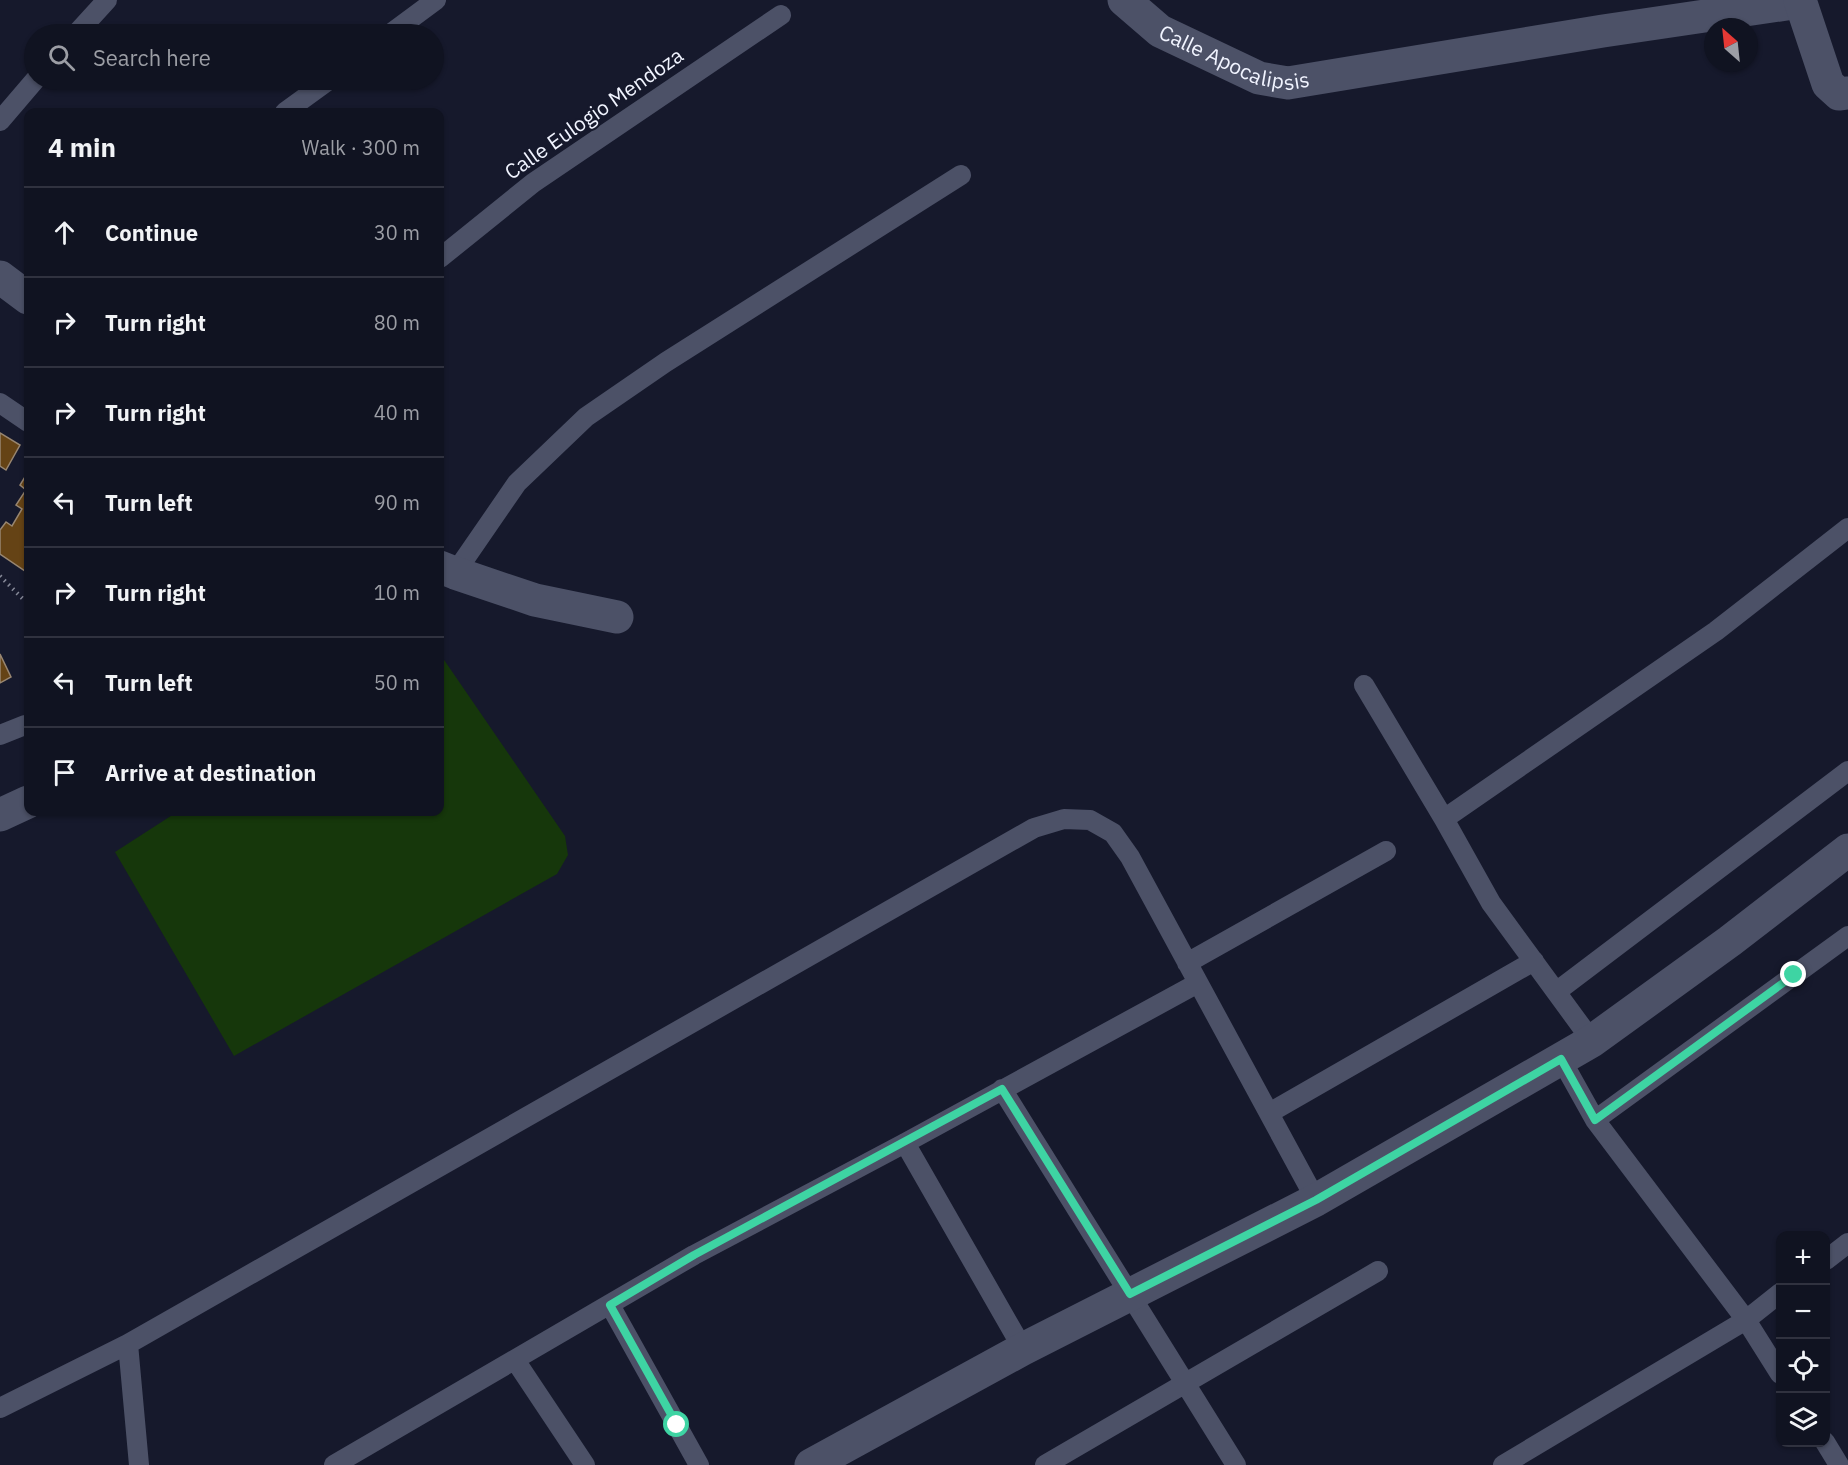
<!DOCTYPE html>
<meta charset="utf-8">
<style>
:root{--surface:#101321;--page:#191c2a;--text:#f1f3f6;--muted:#9c9ea5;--line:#30323f}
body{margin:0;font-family:"IBM Plex Sans",sans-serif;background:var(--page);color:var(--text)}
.controls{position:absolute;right:18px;bottom:18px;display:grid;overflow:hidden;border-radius:12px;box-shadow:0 2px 4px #0004}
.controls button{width:54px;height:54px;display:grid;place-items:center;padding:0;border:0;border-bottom:2px solid var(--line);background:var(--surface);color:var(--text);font:30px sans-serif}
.compass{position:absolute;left:1704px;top:18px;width:54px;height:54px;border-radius:50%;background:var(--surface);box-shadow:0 2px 4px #0004;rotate:333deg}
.stop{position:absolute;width:18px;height:18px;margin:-14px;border:4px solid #3ed4a3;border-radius:50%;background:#fff}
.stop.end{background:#3ed4a3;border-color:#fff;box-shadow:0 2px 6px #0008}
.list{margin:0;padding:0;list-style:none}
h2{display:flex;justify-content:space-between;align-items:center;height:78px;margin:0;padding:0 24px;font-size:26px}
h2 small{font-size:20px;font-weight:400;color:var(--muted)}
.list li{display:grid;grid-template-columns:39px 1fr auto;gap:18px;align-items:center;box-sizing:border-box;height:90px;padding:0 24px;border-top:2px solid var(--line)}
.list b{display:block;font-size:22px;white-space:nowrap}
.list em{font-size:20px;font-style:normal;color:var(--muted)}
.icon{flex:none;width:33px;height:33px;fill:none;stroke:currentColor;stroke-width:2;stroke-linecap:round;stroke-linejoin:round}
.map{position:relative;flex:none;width:1848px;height:1465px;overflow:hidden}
.search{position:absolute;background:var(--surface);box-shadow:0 2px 4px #0004;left:24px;top:24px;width:420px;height:66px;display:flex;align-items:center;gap:15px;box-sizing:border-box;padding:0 21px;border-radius:33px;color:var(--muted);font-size:22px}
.panel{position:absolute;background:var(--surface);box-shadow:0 2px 4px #0004;left:24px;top:108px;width:420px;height:708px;border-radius:12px}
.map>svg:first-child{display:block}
.green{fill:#16370b}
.building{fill:#654315;stroke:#988671;stroke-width:1.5}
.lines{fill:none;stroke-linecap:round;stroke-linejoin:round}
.path{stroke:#868998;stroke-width:4;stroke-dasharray:1.5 4.5;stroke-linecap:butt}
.lane{stroke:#4c5167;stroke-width:20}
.street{stroke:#4c5167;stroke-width:33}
.route{stroke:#3ed4a3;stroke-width:8}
.labels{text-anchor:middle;stroke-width:4.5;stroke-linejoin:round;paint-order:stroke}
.street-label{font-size:21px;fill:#f1f4ff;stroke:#16192c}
</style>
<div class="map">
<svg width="1848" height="1465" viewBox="0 0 1848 1465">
<rect width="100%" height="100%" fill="#16192c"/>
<path class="green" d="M440,654l125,182 3,19 -11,19 -323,182 -119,-204 62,-40h263z"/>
<path class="building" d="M0,433l20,12 -14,25 -6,-4z
M28,472v101l-28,-19v-24l6,-8 6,4 10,-17 -6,-4 10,-15 -6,-5z
M0,654l11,23 -11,6z"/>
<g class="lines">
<path class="path" d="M0,576l28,28"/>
<path class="lane" d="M76,34l31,-34
M390,34l46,-34
M285,112l44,-32
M0,121l35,-41
M440,258l93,-75 248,-168
M0,403l28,19
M455,573l62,-90 69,-66 80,-55 295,-187
M1364,685l80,134 47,84 101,138
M0,735l25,-10
M1444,819l272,-188 132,-103
M1187,963l199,-112
M1556,992l292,-221
M1561,1059l34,61 151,200 34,54
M1002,1089l234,376
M1269,1113l265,-152
M1595,1120l253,-184
M905,1143l118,206
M1826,1260l22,-17
M610,1305l89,160
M128,1344l11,121
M515,1360l70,105
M0,1408l128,-64 906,-516 30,-9 26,1 23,13 17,24 186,343
M1825,1442l14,23
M334,1465l360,-210 211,-112 293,-160
M1045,1465l333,-194
M1503,1465l243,-145 34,-27"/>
<g class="street">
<path id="s1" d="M1124,0l36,31 99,47 29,5 315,-52 197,-29"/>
<path d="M1800,0l28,84 11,10 9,-1"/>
<path d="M0,277l28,21"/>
<path d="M440,567l15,6 80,27 82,17"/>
<path d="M0,815l28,-13"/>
<path d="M811,1465l212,-116 293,-149 276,-159 138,-100 118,-91"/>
</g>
</g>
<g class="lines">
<path class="route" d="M677,1425l-67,-120 84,-50 308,-166 128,205 186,-94 245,-141 34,61 199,-145"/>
</g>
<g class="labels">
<g class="street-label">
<text dy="7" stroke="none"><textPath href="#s1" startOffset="128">Calle Apocalipsis</textPath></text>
<text transform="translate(594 114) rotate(-35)" y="7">Calle Eulogio Mendoza</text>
</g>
</g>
</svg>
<div class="controls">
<button>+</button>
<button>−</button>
<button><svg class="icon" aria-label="locate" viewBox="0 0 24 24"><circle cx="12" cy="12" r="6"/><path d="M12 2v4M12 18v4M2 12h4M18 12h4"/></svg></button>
<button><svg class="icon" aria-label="layers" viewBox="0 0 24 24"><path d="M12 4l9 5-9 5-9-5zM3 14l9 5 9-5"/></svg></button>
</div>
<svg class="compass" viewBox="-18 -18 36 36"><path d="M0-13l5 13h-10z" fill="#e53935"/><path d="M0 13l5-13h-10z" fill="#9c9ea5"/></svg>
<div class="stop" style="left:677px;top:1425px"></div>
<div class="stop end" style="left:1794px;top:975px"></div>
<div class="search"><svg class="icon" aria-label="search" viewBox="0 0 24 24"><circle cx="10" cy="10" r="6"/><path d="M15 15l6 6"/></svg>Search here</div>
<section class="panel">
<h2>4 min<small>Walk · 300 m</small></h2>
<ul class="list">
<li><svg class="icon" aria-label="ahead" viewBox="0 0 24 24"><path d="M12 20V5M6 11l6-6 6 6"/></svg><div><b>Continue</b></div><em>30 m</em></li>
<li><svg class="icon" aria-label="right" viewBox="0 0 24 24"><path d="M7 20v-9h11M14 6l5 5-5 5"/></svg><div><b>Turn right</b></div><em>80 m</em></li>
<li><svg class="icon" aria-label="right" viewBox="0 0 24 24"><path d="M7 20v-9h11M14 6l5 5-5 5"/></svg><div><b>Turn right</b></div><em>40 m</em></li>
<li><svg class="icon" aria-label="left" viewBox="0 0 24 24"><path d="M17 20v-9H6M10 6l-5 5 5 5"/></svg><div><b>Turn left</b></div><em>90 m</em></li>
<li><svg class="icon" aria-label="right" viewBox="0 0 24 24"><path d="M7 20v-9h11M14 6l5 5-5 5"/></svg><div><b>Turn right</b></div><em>10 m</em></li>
<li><svg class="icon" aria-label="left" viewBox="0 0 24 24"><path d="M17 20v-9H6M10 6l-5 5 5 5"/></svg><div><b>Turn left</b></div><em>50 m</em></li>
<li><svg class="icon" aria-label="arrive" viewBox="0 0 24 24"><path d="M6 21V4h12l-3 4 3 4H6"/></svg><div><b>Arrive at destination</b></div></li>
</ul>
</section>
</div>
